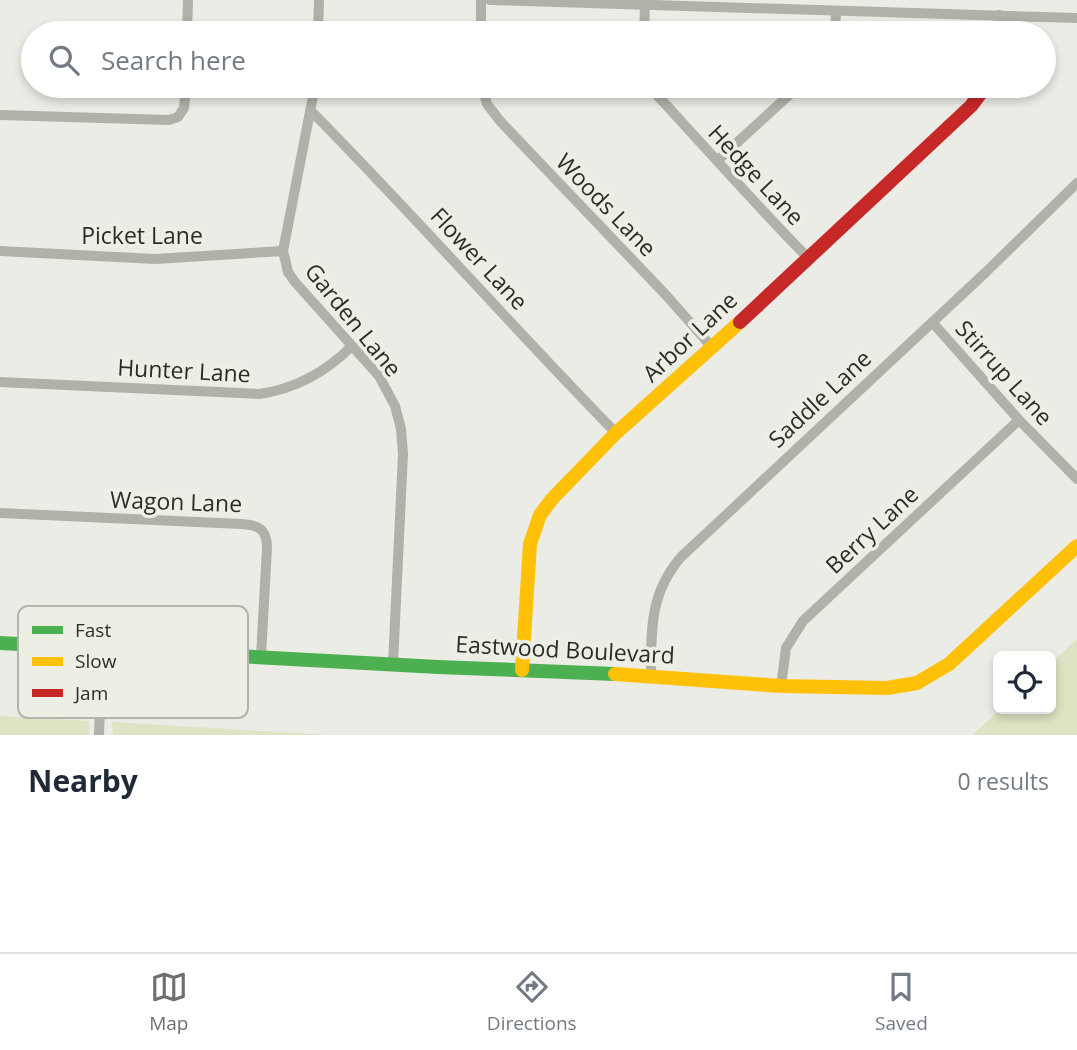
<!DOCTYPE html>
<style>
:root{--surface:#fff;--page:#f2f2f3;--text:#1f2937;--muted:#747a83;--line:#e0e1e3;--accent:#6f706c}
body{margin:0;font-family:"Open Sans",sans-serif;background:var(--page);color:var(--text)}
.controls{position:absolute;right:21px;bottom:21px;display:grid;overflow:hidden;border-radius:10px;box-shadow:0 4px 10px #0003}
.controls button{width:63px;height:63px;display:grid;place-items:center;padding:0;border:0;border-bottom:2px solid var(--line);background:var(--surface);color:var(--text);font:35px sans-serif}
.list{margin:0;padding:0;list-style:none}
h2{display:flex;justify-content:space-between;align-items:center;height:91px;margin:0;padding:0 28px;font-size:30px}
h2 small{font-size:23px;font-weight:400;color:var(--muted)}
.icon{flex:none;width:38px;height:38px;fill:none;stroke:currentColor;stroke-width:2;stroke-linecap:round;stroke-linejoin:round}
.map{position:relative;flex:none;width:1077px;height:735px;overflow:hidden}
.search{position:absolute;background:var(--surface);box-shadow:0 4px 10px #0003;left:21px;right:21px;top:21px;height:77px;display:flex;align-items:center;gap:18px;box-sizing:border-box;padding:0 24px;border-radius:38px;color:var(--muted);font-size:26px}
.sheet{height:217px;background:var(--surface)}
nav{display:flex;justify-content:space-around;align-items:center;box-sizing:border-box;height:98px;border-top:2px solid var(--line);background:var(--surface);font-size:19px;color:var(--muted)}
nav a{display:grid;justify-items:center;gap:4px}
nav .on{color:var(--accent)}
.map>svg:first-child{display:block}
.green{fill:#dee3c3}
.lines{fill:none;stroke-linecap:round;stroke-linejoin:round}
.street{stroke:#b0b1a7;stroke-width:10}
.fast{stroke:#4caf50;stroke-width:14}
.slow{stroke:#ffc107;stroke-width:14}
.jam{stroke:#c62828;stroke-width:14}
.labels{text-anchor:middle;stroke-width:7;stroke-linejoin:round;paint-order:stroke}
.street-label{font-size:23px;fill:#2c2d29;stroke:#edefe4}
.key{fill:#edefe4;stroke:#b3b5ac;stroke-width:2}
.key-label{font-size:19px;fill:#2c2d29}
</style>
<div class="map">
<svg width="1077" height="735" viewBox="0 0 1077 735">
<rect width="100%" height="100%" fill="#ecece7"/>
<path class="green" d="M1077,639v96h-105l29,-26h50v-46z
M0,716l89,5v14h-89z
M112,722l217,13h-216z"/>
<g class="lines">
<path class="street" d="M490,0l587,18
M187,33l1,-33
M318,33l1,-33
M481,33v-33
M644,33l1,-27
M835,33l1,-22
M999,33v-18
M315,86l-32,165 5,21 7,10 84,94 16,30 6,23 2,25 -10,210
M482,86l5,18 13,17 165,173 46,52
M652,86l4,8c50,54 99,110 151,163
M312,112c104,105 201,216 304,321
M0,115l169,5 9,-3 6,-9 2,-22
M718,160l81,-74
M0,251l155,8 128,-8
M932,322l87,98 58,59
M0,382l259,12c36,-5 67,-22 93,-48
M0,513l241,11c18,1 26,5 26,24l-6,108
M651,675c0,-46 -1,-82 30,-118l304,-284 92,-90
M781,686l5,-38 17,-27 216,-201
M99,735l3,-85"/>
<path class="fast" d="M0,643l438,24 177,7"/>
<path class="slow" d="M522,670l8,-126 10,-29 12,-16 64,-66 124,-111
M615,674l166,12 106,2 30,-5 32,-19 128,-118"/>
<path class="jam" d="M740,322l231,-216 15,-20"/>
</g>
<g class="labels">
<g class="street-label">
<text transform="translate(756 175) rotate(47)" y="8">Hedge Lane</text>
<text transform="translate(606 205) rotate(46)" y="8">Woods Lane</text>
<text x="142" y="244">Picket Lane</text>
<text transform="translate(479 259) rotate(47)" y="8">Flower Lane</text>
<text transform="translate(353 320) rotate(51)" y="8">Garden Lane</text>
<text transform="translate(690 337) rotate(-43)" y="8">Arbor Lane</text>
<text transform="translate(184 371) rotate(3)" y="8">Hunter Lane</text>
<text transform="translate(1004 373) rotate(48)" y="8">Stirrup Lane</text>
<text transform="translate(820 399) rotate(-43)" y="8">Saddle Lane</text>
<text transform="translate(176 502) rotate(2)" y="8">Wagon Lane</text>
<text transform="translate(872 530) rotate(-43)" y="8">Berry Lane</text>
<text transform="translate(565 650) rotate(3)" y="8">Eastwood Boulevard</text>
</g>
</g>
<rect x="18" y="606" width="230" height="112" rx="10" class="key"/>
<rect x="32" y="626" width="31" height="8" fill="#4caf50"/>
<rect x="32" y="657" width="31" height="9" fill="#ffc107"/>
<rect x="32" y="689" width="31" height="8" fill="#c62828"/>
<g class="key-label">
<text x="75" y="637">Fast</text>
<text x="75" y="668">Slow</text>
<text x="75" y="700">Jam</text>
</g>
</svg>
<div class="controls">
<button><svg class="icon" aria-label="locate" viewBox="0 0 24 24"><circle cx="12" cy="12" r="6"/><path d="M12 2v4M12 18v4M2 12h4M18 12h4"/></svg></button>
</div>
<div class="search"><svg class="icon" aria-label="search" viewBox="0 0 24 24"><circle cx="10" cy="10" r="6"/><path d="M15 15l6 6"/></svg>Search here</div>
</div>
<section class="sheet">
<h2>Nearby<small>0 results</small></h2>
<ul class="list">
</ul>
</section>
<nav>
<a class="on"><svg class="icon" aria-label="map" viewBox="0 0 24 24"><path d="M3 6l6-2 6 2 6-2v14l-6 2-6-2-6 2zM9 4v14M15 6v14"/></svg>Map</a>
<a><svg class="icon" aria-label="directions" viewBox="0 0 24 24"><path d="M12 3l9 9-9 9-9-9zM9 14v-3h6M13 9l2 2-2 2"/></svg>Directions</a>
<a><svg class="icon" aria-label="saved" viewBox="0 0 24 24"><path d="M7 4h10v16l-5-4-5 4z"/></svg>Saved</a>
</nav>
